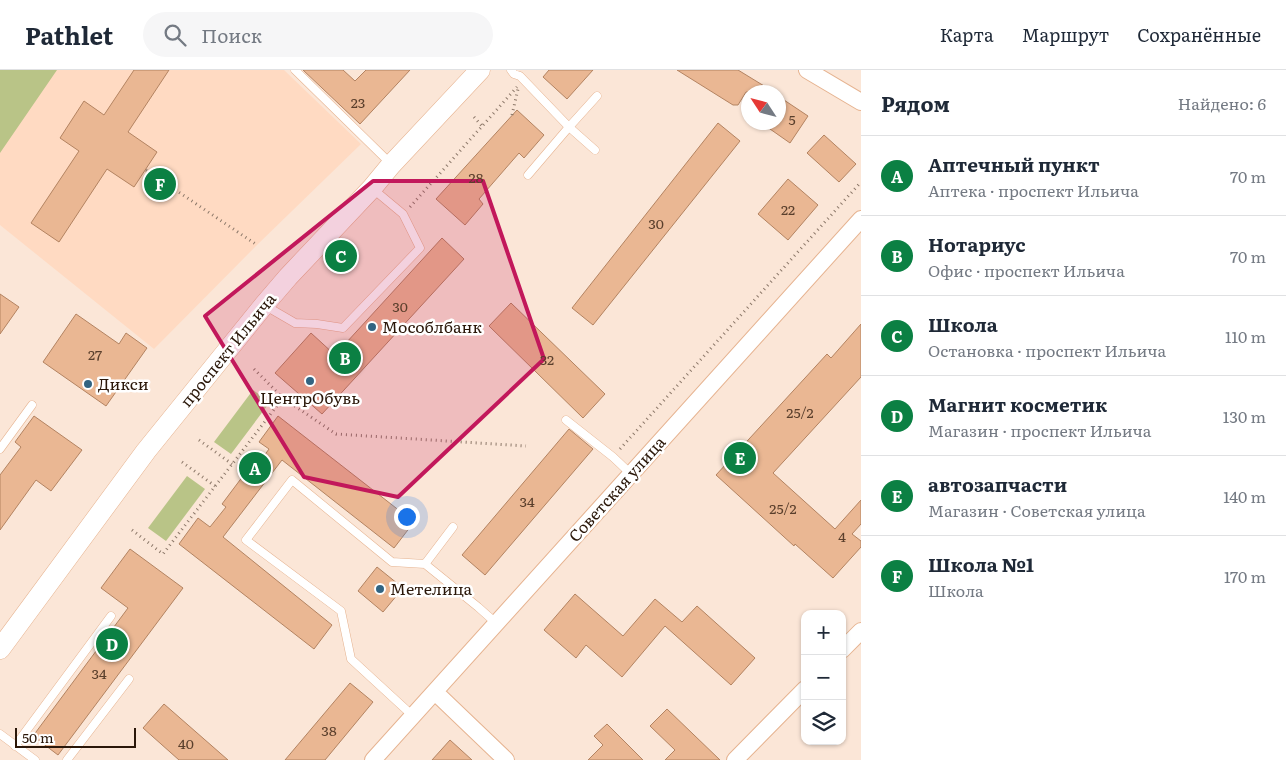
<!DOCTYPE html>
<html lang="ru">
<meta charset="utf-8">
<style>
:root{--surface:#fff;--page:#f6f6f7;--text:#1f2937;--muted:#747a83;--line:#e0e1e3;--accent:#0b8043}
body{margin:0;font-family:Literata,serif;background:var(--page);color:var(--text)}
.controls{position:absolute;right:15px;bottom:15px;display:grid;overflow:hidden;border-radius:10px;box-shadow:0 1px 4px #0004}
.controls button{width:45px;height:45px;display:grid;place-items:center;padding:0;border:0;border-bottom:1px solid var(--line);background:var(--surface);color:var(--text);font:25px sans-serif}
.compass{position:absolute;left:741px;top:15px;width:45px;height:45px;border-radius:50%;background:var(--surface);box-shadow:0 1px 4px #0004;rotate:306deg}
.scale{position:absolute;left:15px;bottom:12px;width:121px;box-sizing:border-box;padding-left:5px;border:2px solid #2a1709;border-top:0;font-size:14px;line-height:18px;white-space:nowrap;color:#2a1709;-webkit-text-stroke:4px #fff;paint-order:stroke}
.you{position:absolute;left:406px;top:446px;width:18px;height:18px;margin:-12px;border:4px solid #fff;border-radius:50%;background:#1a73e8;box-shadow:0 0 0 8px #1a73e833}
.badge{display:grid;place-items:center;width:32px;height:32px;border-radius:50%;background:var(--accent);color:#fff;font-size:16px;font-weight:700}
.pin{position:absolute;translate:-50% -50%;border:2px solid #fff;box-shadow:0 1px 5px #0006}
.list{margin:0;padding:0;list-style:none}
h2{display:flex;justify-content:space-between;align-items:center;height:65px;margin:0;padding:0 20px;font-size:21px}
h2 small{font-size:16px;font-weight:400;color:var(--muted)}
.list li{display:grid;grid-template-columns:32px 1fr auto;gap:15px;align-items:center;box-sizing:border-box;height:80px;padding:0 20px;border-top:1px solid var(--line)}
.list b{display:block;font-size:19px;white-space:nowrap}
.list p{margin:0;font-size:16px;white-space:nowrap;color:var(--muted)}
.list em{font-size:16px;font-style:normal;color:var(--muted)}
.icon{flex:none;width:28px;height:28px;fill:none;stroke:currentColor;stroke-width:2;stroke-linecap:round;stroke-linejoin:round}
.map{position:relative;flex:none;width:861px;height:690px;overflow:hidden}
header{display:flex;align-items:center;gap:30px;box-sizing:border-box;height:70px;padding:0 25px;background:var(--surface);border-bottom:1px solid var(--line)}
header strong{font-size:24px}
nav{display:flex;gap:28px;margin-inline-start:auto;font-size:18px}
.search{width:350px;height:45px;background:var(--page);display:flex;align-items:center;gap:12px;box-sizing:border-box;padding:0 18px;border-radius:28px;color:var(--muted);font-size:19px}
main{display:flex}
aside{flex:1;background:var(--surface)}
.map>svg:first-child{display:block}
.built{fill:#ffdac2}
.green{fill:#b9c487}
.building{fill:#eab793;stroke:#b38361}
.lines{fill:none;stroke-linecap:round;stroke-linejoin:round}
.service-casing{stroke:#e6b390;stroke-width:9}
.minor-casing{stroke:#e6b390;stroke-width:18}
.tertiary-casing{stroke:#e6b390;stroke-width:21}
.path{stroke:#8c7869;stroke-width:3;stroke-dasharray:1 4;stroke-linecap:butt}
.service{stroke:#fff;stroke-width:8}
.minor{stroke:#fff;stroke-width:16}
.tertiary{stroke:#fff;stroke-width:20}
.marked{fill:#c2185b;fill-opacity:0.2;stroke:#c2185b;stroke-width:4;stroke-linejoin:round}
.poi-dot{fill:#326482;stroke:#fff;stroke-width:2}
.labels{text-anchor:middle;stroke-width:5;stroke-linejoin:round;paint-order:stroke}
.number-label{font-size:14px;fill:#5a3f2c}
.poi-label{font-size:16px;fill:#2a1709;stroke:#fff;text-anchor:start}
.street-label{font-size:16px;fill:#2a1709;stroke:#fff}
</style>
<header>
<strong>Pathlet</strong>
<div class="search"><svg class="icon" aria-label="search" viewBox="0 0 24 24"><circle cx="10" cy="10" r="6"/><path d="M15 15l6 6"/></svg>Поиск</div>
<nav><a>Карта</a><a>Маршрут</a><a>Сохранённые</a></nav>
</header>
<main>
<div class="map">
<svg width="861" height="690" viewBox="0 0 861 690">
<rect width="100%" height="100%" fill="#fbe6d7"/>
<path class="built" d="M0,0h284l77,74 -104,101 -103,104 -154,-124z"/>
<path class="green" d="M0,0h57l-57,83z
M253,320l17,12 -39,52 -17,-12z
M187,406l18,13 -39,52 -18,-13z"/>
<path class="building" d="M134,0h35l-41,62 29,20 -23,35 -27,-18 -48,73 -28,-19 48,-72 -19,-13 24,-37 20,14z
M303,0h40l12,11 11,-11h44l-50,54z
M549,0h44l-26,29 -24,-22z
M677,0h61l36,22h-28l-8,13h-5z
M778,26l30,20 -18,27 -30,-21h18z
M517,40l27,25 -20,23 -5,-5 -40,46 4,5 -18,21 -29,-26z
M718,53l22,18 -147,184 -21,-17z
M824,65l32,29 -17,18 -32,-29z
M788,109l30,26 -30,35 -30,-26z
M442,168l22,21 -142,155 -47,-41 36,-40 24,22z
M0,224l19,13 -19,27z
M511,233l94,91 -22,24 -94,-92z
M76,244l43,30 7,-11 21,15 -41,58 -63,-44z
M861,254v53l-88,96 62,56 26,-29v24l-9,10 9,7v6l-28,31 -38,-34 -1,2 -78,-71 111,-121 4,4z
M34,346l48,34 -31,41 -15,-11 -36,50v-55l21,-28 -6,-5z
M278,346l136,106 -20,26 -112,-88 -59,77 109,88 -18,24 -135,-105 19,-26 12,9 16,-20 -4,-3 27,-36 4,3 16,-22 -10,-7z
M569,359l24,20 -108,126 -23,-20z
M130,479l53,39 -125,167 -25,-19 95,-128 -27,-20z
M377,497l26,21 -20,24 -25,-21z
M575,524l48,42 32,-37 27,23 15,-16 58,52 -24,27 -66,-59 -43,51 -36,-32 -10,13 -32,-28z
M350,613l23,19 -48,58h-40z
M164,634l64,56h-49l-36,-32z
M667,639l53,51h-55l10,-10 -25,-24z
M607,654l36,36h-55l15,-15 -9,-9z
M450,670l22,20h-40z"/>
<g class="lines">
<defs>
<path id="service" d="M295,0l95,93
M511,0l3,4 6,2 49,51 -41,48
M595,80l-26,-23 28,-31
M264,235l31,18 22,1 26,4 77,-80 -17,-34 -30,-25
M566,350l47,37 18,17
M0,379l32,-44
M425,494l53,43 18,16
M413,646l-62,-57 -10,-48 -95,-71 46,-60 100,82 33,2 28,-37
M0,664l35,26
M15,676l96,-130
M67,690l62,-81"/>
<path id="minor" d="M807,0l54,32
M842,580l19,-19
M435,622l71,68
M373,690l488,-541
M735,690l70,-71"/>
<path id="tertiary" d="M0,579l146,-198 118,-146 24,-28 84,-89 19,-23 89,-95"/>
</defs>
<use href="#service" class="service-casing"/>
<use href="#minor" class="minor-casing"/>
<use href="#tertiary" class="tertiary-casing"/>
<path class="path" d="M512,45l6,-26
M474,47l8,9
M146,100l111,75
M410,137l107,-120
M254,299l29,29 53,36 190,12
M199,370l33,24
M620,379l241,-267
M182,392l33,24
M132,460l31,24 120,-156"/>
<use href="#service" class="service"/>
<use href="#minor" class="minor"/>
<use href="#tertiary" class="tertiary"/>
</g>
<path class="marked" d="M373,111h110l61,178 -146,138 -94,-20 -99,-161z"/>
<g class="poi-dot">
<circle cx="372" cy="257" r="5"/>
<circle cx="310" cy="311" r="5"/>
<circle cx="88" cy="314" r="5"/>
<circle cx="380" cy="519" r="5"/>
</g>
<g class="labels">
<g class="number-label">
<text x="358" y="38">23</text>
<text x="792" y="55">5</text>
<text x="476" y="113">28</text>
<text x="788" y="145">22</text>
<text x="656" y="159">30</text>
<text x="400" y="242">30</text>
<text x="95" y="290">27</text>
<text x="547" y="295">32</text>
<text x="800" y="348">25/2</text>
<text x="527" y="437">34</text>
<text x="783" y="444">25/2</text>
<text x="842" y="472">4</text>
<text x="99" y="609">34</text>
<text x="329" y="666">38</text>
<text x="186" y="679">40</text>
</g>
<g class="poi-label">
<text x="382" y="263">Мособлбанк</text>
<text x="98" y="320">Дикси</text>
<text x="310" y="334" text-anchor="middle">ЦентрОбувь</text>
<text x="390" y="525">Метелица</text>
</g>
<g class="street-label">
<text transform="translate(228 280) rotate(-51)" y="6">проспект Ильича</text>
<text transform="translate(617 419) rotate(-48)" y="6">Советская улица</text>
</g>
</g>
</svg>
<div class="controls">
<button>+</button>
<button>−</button>
<button><svg class="icon" aria-label="layers" viewBox="0 0 24 24"><path d="M12 4l9 5-9 5-9-5zM3 14l9 5 9-5"/></svg></button>
</div>
<svg class="compass" viewBox="-18 -18 36 36"><path d="M0-13l5 13h-10z" fill="#e53935"/><path d="M0 13l5-13h-10z" fill="#747a83"/></svg>
<div class="scale">50 m</div>
<div class="you"></div>
<div class="pin badge" style="left:255px;top:398px">A</div>
<div class="pin badge" style="left:345px;top:288px">B</div>
<div class="pin badge" style="left:341px;top:186px">C</div>
<div class="pin badge" style="left:112px;top:574px">D</div>
<div class="pin badge" style="left:740px;top:388px">E</div>
<div class="pin badge" style="left:160px;top:114px">F</div>
</div>
<aside>
<h2>Рядом<small>Найдено: 6</small></h2>
<ul class="list">
<li><span class="badge">A</span><div><b>Аптечный пункт</b><p>Аптека · проспект Ильича</p></div><em>70 m</em></li>
<li><span class="badge">B</span><div><b>Нотариус</b><p>Офис · проспект Ильича</p></div><em>70 m</em></li>
<li><span class="badge">C</span><div><b>Школа</b><p>Остановка · проспект Ильича</p></div><em>110 m</em></li>
<li><span class="badge">D</span><div><b>Магнит косметик</b><p>Магазин · проспект Ильича</p></div><em>130 m</em></li>
<li><span class="badge">E</span><div><b>автозапчасти</b><p>Магазин · Советская улица</p></div><em>140 m</em></li>
<li><span class="badge">F</span><div><b>Школа №1</b><p>Школа</p></div><em>170 m</em></li>
</ul>
</aside>
</main>
